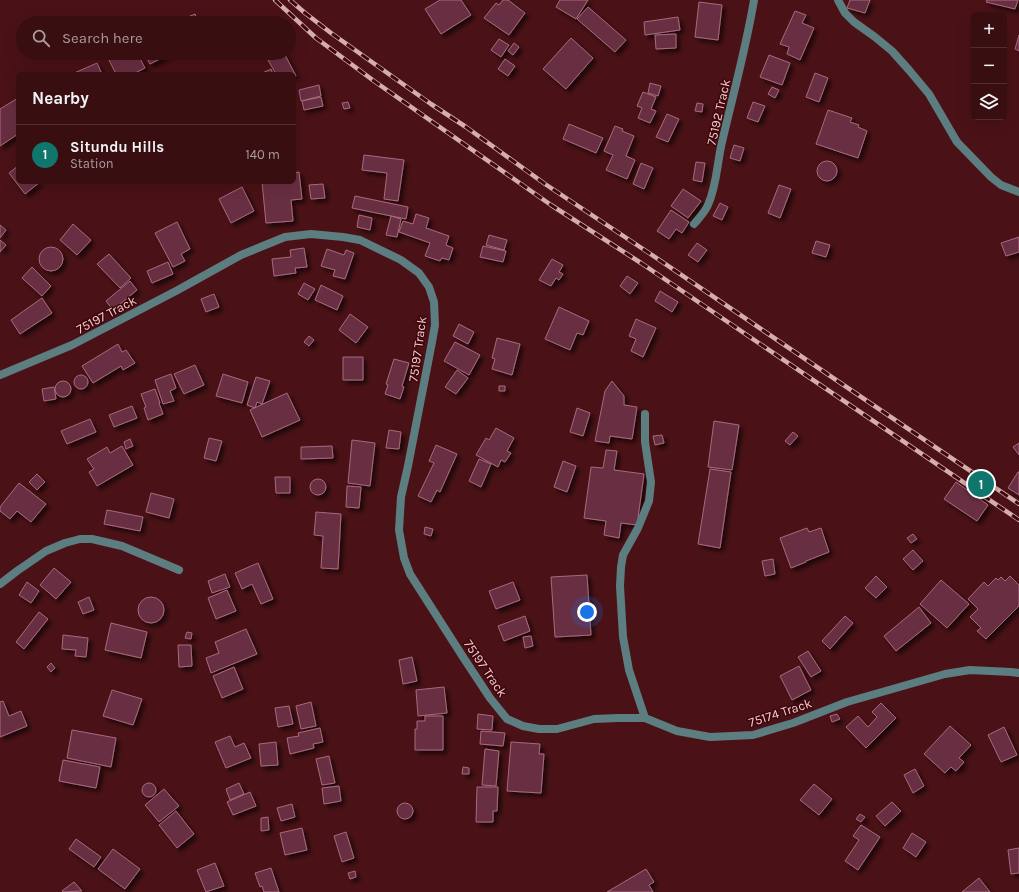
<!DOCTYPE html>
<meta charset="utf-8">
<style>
:root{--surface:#380e10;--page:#3f1719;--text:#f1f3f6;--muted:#ab9c9f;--line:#522e30;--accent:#0f766e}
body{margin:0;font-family:Karla,sans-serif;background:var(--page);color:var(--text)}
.controls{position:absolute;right:12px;top:12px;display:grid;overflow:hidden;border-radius:6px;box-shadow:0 4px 16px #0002}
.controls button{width:36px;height:36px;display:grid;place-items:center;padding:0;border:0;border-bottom:1px solid var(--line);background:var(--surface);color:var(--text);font:20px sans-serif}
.you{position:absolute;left:587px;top:612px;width:14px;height:14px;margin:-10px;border:3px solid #fff;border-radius:50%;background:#1a73e8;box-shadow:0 0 0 6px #1a73e833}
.badge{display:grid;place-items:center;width:26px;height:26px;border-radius:50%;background:var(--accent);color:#fff;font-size:13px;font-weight:700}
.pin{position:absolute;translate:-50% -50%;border:2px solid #fff;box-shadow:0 1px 4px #0006}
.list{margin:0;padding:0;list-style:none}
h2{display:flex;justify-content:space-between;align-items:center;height:52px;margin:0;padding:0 16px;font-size:17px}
h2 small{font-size:13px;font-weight:400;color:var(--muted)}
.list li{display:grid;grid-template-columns:26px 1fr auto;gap:12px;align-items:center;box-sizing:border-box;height:60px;padding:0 16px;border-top:1px solid var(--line)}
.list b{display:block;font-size:15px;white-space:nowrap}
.list p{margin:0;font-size:13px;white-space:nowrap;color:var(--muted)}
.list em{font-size:13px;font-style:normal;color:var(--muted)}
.icon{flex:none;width:22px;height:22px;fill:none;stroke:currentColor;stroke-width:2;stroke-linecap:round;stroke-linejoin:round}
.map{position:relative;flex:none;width:1019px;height:892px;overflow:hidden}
.search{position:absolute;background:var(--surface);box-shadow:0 4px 16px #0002;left:16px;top:16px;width:280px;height:44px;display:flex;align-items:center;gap:10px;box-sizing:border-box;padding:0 14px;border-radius:22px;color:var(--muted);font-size:15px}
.panel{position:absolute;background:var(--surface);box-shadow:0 4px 16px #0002;left:16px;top:72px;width:280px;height:112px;border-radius:6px}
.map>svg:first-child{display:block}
.building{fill:#682f42;stroke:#a9697c;filter:url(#shadow)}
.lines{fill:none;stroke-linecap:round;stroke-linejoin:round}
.street{stroke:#5c7e80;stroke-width:8}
.rail-casing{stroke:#d6adad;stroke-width:4.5}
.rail{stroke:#3e060d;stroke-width:3;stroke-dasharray:9;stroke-linecap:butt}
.labels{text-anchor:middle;stroke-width:3;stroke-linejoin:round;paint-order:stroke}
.street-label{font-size:13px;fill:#f1cbca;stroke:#3e060d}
</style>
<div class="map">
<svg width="1019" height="892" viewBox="0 0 1019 892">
<defs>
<filter id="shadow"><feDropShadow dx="3.5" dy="3.5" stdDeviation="2" flood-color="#0009"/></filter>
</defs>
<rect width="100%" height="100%" fill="#4a1216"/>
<path class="building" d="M440,0h21l10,15 -30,19 -16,-25z
M503,0h5l17,13 -16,22 -25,-17 12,-15 3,2z
M560,0h28l-12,19 -20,-12z
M850,0h20l-5,13 -18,-5z
M987,0h31l-3,9 -29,-7z
M699,2l23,3 -4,35 -23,-3z
M588,7l38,33 -11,12 -38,-33z
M795,11l11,4 -4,8 12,5 -14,32 -13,-6 2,-7 -9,-3z
M195,14l4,9h-25z
M678,17l2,13 -35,5 -1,-13z
M676,34v14l-20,1 -1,-14z
M1019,35v16l-4,-2z
M571,38l22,20 -27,31 -23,-20z
M499,39l10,6 -8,12 -10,-7z
M514,43l5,4 -6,8 -5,-4z
M124,53h13l8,15 -12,6h-17l-7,-14z
M144,53h28l-22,11z
M280,53h4l12,23 -2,1v-3h-18l-8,-14z
M769,55l21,8 -8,22 -22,-8z
M505,59l10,7 -7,10 -10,-7z
M97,63l5,11h-30z
M271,69l2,5h-13z
M815,73l13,5 -9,24 -13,-5z
M650,83l11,3 -3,10 -10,-3z
M319,85l2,11 -20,5 -2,-11z
M772,87l7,3 -4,8 -7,-4z
M643,92l13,5 -5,12 5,2 -6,12 -12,-5 4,-10 -5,-2z
M321,97l2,9 -19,4 -2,-9z
M18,98v36l-18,12v-37z
M348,102l2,6 -6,1 -2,-6z
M753,102l12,4 -7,16 -11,-4z
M697,103l6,1 -1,8 -7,-1z
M828,110l24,8 -2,4 9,3 -1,2 9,4 -9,27 -42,-14z
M667,114l12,5 -11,23 -12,-5z
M569,124l34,14 -7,15 -33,-14z
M615,126l8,3 -1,2 12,5 -8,20 9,4 -8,19 -21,-9 7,-15 -9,-4z
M734,145l10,3 -4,13 -10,-3z
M364,155l40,5 -6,41 -14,-2 3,-26 -25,-3z
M817 171a10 10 0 1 1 20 0a10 10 0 1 1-20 0Z
M696,162l9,1 -3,19 -9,-2z
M641,163l12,5 -9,21 -11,-5z
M18,166v16h22l-15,12 -16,-21z
M299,172l3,27 -11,1 2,21 -27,2 -4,-41h32v-9z
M323,184l2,14 -14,1 -2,-14z
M779,185l12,4 -11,29 -12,-5z
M242,187l12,24 -23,12 -12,-24z
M683,189l18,12 -13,17 -17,-12z
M355,196l53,11 -2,12 -54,-11z
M720,203l8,4 -6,13 -9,-4z
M671,210l18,12 -7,11 -6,-4 -7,10 -12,-8z
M416,214l13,4 -3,10 23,8 -3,9 7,3 -4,12 -7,-2 -2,3 -15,-5 5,-13 -31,-11 4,-11 10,3z
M359,215l13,3 -2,12 -13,-3z
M391,216l10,3 -4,18 -11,-2z
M177,222l13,27 -9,5 4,7 -12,6 -18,-34z
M73,224l18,16 -14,15 -17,-15z
M0,225l6,5 -6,8z
M489,235l18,5 -3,10 -18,-5z
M1019,237v15l-13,4 -5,-13z
M0,240l6,5 -6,7z
M816,241l14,4 -4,12 -14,-4z
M697,243l10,7 -9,12 -10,-7z
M483,246l23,5 -3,11 -23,-5z
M39 259a12 12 0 1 1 24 0a12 12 0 1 1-24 0Z
M304,248l3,19 -12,1 1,5 -22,3 -2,-17 19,-2 -1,-7z
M327,249l17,6 2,-5 8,3 -9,26 -12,-3 2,-6 -14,-4z
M109,254l22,24 -11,10 -23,-24z
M552,259l11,6 -4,7 4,2 -4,6 -3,-2 -5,8 -12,-6z
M168,262l5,12 -21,9 -5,-12z
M32,267l19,19 -9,10 -20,-18z
M627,276l11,7 -8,11 -10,-8z
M130,281l7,9 -24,20 -7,-9z
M304,283l11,6 -7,11 -10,-6z
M321,285l22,11 -6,14 -22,-10z
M660,291l18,11 -6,10 -17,-11z
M214,294l5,13 -13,5 -5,-13z
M42,298l10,15 -32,21 -9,-14z
M559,307l30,14 -6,14 -6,-2 -7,17 -25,-11z
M350,314l18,13 -12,16 -17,-13z
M636,319l20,9 -13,29 -12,-6 5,-12 -7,-3z
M459,324l15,8 -6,12 -15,-8z
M309,336l5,4 -5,6 -5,-4z
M497,338l23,6 -8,31 -20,-6 3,-10 -3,-1z
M455,342l25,13 -11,20 -25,-14z
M118,344l4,8 4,-2 9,13 -12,7 -2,-4 -28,17 -11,-17z
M343,357h20v23h-20z
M394,359l15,4 -7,23 2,1 -4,12 -15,-5 3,-9 -2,-1z
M195,365l9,20 -20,9 -10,-20z
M457,370l11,8 -12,16 -11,-7z
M171,374l5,14 -6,3 4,10 -11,3 -8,-24z
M223,374l25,8 -6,21 -26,-7z
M74 382a7 7 0 1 1 14 0a7 7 0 1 1-14 0Z
M256,377l14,4 -8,23 -5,-2 -2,6 -8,-3z
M612,381l12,15v9l13,2 -5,32 -22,-3 -1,7 -14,-2 10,-50z
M55 389a8 8 0 1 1 16 0a8 8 0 1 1-16 0Z
M499,386h6v5h-6z
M54,387l2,12 -12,2 -2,-12z
M155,389l5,14h-1l4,11 -15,6 -4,-12 2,-1 -5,-13z
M287,393l13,27 -38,17 -12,-27z
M132,406l5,12 -23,9 -5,-12z
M577,408l13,5 -7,23 -13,-4z
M90,419l6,13 -29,12 -6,-13z
M714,421l25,4 -7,45 -24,-3z
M496,428l18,10 -7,13 4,2 -6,9 -4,-2 -3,7 -22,-12 10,-17 3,2z
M389,430l12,2 -2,17 -13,-1z
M793,432l5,4 -8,9 -5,-4z
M662,435l2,8 -9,2 -2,-9z
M209,438l13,3 -6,20 -12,-3z
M130,439l3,7 -7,3 -2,-7z
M352,440l23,3 -5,43 -22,-3z
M1019,443v12l-6,-8z
M436,445l21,9 -17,38 -3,-2 -6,12 -13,-6 16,-33 -5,-2z
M122,446l11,19 -36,21 -8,-14 5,-3 -7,-10 20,-12 3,6z
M332,446l1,12 -32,1v-12z
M606,450l11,1 -3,19 30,4 -7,51 -16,-2 -2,15 -15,-3 2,-14 -22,-3 7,-51 12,1z
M479,459l12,5 -10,23 -12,-6z
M563,461l13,5 -9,26 -13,-5z
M710,469l21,3 -11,76 -22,-4z
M1018,472h1v23l-11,-7z
M37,474l8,8 -8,8 -8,-8z
M275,477h15v16h-14z
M310 487a8 8 0 1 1 16 0a8 8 0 1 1-16 0Z
M956,482l32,23 -11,16 -33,-22z
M19,483l27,21 -15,18 -14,-11 -7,8 -10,-8v-4z
M347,486l14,1 -2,21 -13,-1z
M151,493l23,6 -5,19 -23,-6z
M107,510l36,7 -3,14 -36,-7z
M316,512l25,2 -3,55 -17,-1 2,-32 -9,-1z
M425,527l8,2 -2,7 -7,-2z
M807,528l2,4 12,-4 8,24 -23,9v1l-15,6 -11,-30z
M913,534l4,5 -6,4 -4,-5z
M913,550l10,11 -10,9 -10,-11z
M773,559l2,15 -10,2 -3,-15z
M258,563l15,36 -12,5 -9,-20 -10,5 -7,-16z
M54,568l17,14 -15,17 -16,-14z
M225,574l5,13 -18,6 -4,-12z
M587,575l4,60 -36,2 -4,-60z
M876,576l11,11 -11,11 -11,-10z
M1010,576l9,9v21l-33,33 -9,-8 4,-3 -11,-11 8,-8 -10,-10 16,-17 4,4 8,-8 2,2 3,-3 4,4z
M941,580l28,24 -22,24 -27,-24z
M27,582l12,9 -8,12 -12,-8z
M513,582l7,18 -24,9 -7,-18z
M227,590l9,21 -20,8 -8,-21z
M138 610a13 13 0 1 1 26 0a13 13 0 1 1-26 0Z
M89,597l5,13 -11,4 -5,-12z
M919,607l12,16 -35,28 -12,-15z
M39,612l9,7 -24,30 -8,-7z
M525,616l5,15 -26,10 -6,-15z
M845,616l8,7 -23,26 -8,-8z
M111,623l36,9 -6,26 -36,-8z
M246,629l11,25 -46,19 -5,-15 13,-5 -4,-11z
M187,632l5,1 -1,6 -6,-1z
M63,635l25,3 -2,19 -11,-1 1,-6 -14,-1z
M531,636l2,10 -8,2 -2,-11z
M178,645h13l1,21 -13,1z
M808,651l13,20 -10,6 -13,-20z
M412,657l5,24 -14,3 -4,-24z
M51,663l4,5 -4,4 -4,-5z
M799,666l12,24 -19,10 -12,-24z
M234,667l9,22 -21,9 -9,-22z
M444,687l3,26 -29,3 -2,-26z
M112,690l30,9 -9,26 -30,-9z
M3,701l6,15 12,-5 6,15 -27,11v-35z
M311,702l5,24 -15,3 -5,-23z
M881,703l15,15 -30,30 -20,-21 12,-11 10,11 9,-10 -5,-5z
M289,706l4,18 -15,3 -3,-19z
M478,714l15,2 -1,14 -15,-1z
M837,714l3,5 -8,3 -2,-6z
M425,716h18v34h-28v-21h2v-8h8z
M950,726l21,19 -12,13 5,4 -8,9 -5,-4 -6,6 -21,-19z
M1004,727l13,28 -16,7 -13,-27z
M320,728l3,14 -10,2 1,4 -24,6 -3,-16 12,-2 -1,-3z
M72,730l44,8 -5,29 -44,-9z
M481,731l24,2 -2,13 -23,-2z
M230,736l5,11 9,-4 7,15 -25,10 -11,-26z
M276,742l2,23 -17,1 -2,-22z
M511,742l29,2 -1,10h5l-3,39 -34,-2z
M485,749l14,2 -3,35 -14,-1z
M329,756l6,27 -13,2 -6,-26z
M63,760l37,7 -4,21 -37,-7z
M463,767l6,1v6h-7z
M915,769l9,17 -11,7 -9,-18z
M239,783l5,11 -14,6 -4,-11z
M142 790a7 7 0 1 1 14 0a7 7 0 1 1-14 0Z
M814,784l18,15 -13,16 -19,-15z
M339,786l2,15 -17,3 -2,-16z
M477,787h21l-1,24h-4v11h-17z
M164,789l15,17 -20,16 -14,-17z
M250,792l6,14 -23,9 -6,-13z
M892,802l9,9 -16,15 -9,-10z
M397 811a8 8 0 1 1 16 0a8 8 0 1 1-16 0Z
M292,804l3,13 -14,4 -4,-13z
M176,811l18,23 -17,14 -18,-23z
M860,814l5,3 -4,5 -5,-3z
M268,817l1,13 -8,1v-13z
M861,825l19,12 -22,33 -13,-9 14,-21 -6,-4z
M302,828l5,22 -22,5 -5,-22z
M346,832l8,26 -12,4 -8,-26z
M912,833l14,9 -10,15 -13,-9z
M76,839l25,18 -7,10 -25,-18z
M1019,848v25l-8,1 -3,-24z
M113,849l27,20 -15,20 -27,-20z
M215,863l9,23 -18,6 -9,-22z
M271,868l8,24h-15l-2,-6 -2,1 -5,-14z
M646,869l8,13 -5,3 4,7h-46z
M355,871l1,6 -6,2 -2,-6z
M979,878l11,14h-28z
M74,882l8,9 -19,1 -1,-1z"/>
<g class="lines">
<path class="street" d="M838,0l7,13 9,9 21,15 17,14 17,19 20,24 28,48 34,35 10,8 18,7
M694,224c5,-6 11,-12 14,-19 9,-20 9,-42 14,-63 11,-47 24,-94 32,-142
M0,375l72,-30 104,-54 65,-36 44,-18 26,-3 32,3 17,3 41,20 18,13 10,14 5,15 1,23 -3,17 -24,124 -7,31 -2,33 5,28 6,16 53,83 27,41 17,21 16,7 16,3h18l37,-10 24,-1h27l32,13 33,6 43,-2 40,-12 54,-21 98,-28 25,-4 41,2 8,1
M0,584l17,-13 29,-20 19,-8 15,-4h12l30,7 57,24
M645,718l-16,-48 -6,-33 -3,-51 1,-19 2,-12 15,-27 11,-27 2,-19 -6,-40v-28"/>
<defs>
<path id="rail" d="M275,0l41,38 58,43 177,124 90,58 378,257
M290,0l15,13 26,20 100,71 35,23 79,57 104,69 370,251"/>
</defs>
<use href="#rail" class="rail-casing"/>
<use href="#rail" class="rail"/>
</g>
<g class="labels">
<g class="street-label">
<text transform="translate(718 112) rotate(-77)" y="5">75192 Track</text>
<text transform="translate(106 314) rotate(-28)" y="5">75197 Track</text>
<text transform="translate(417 349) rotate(-82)" y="5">75197 Track</text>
<text transform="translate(486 668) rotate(56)" y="5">75197 Track</text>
<text transform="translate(780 712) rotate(-18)" y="5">75174 Track</text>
</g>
</g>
</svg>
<div class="controls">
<button>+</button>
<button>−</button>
<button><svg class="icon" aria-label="layers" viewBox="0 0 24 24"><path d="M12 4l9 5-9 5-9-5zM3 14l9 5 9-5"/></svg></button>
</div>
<div class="you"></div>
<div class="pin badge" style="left:981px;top:484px">1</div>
<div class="search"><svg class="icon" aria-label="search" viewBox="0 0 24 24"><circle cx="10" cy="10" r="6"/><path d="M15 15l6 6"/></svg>Search here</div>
<section class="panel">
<h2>Nearby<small></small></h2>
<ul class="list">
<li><span class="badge">1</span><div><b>Situndu Hills</b><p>Station</p></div><em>140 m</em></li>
</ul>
</section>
</div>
